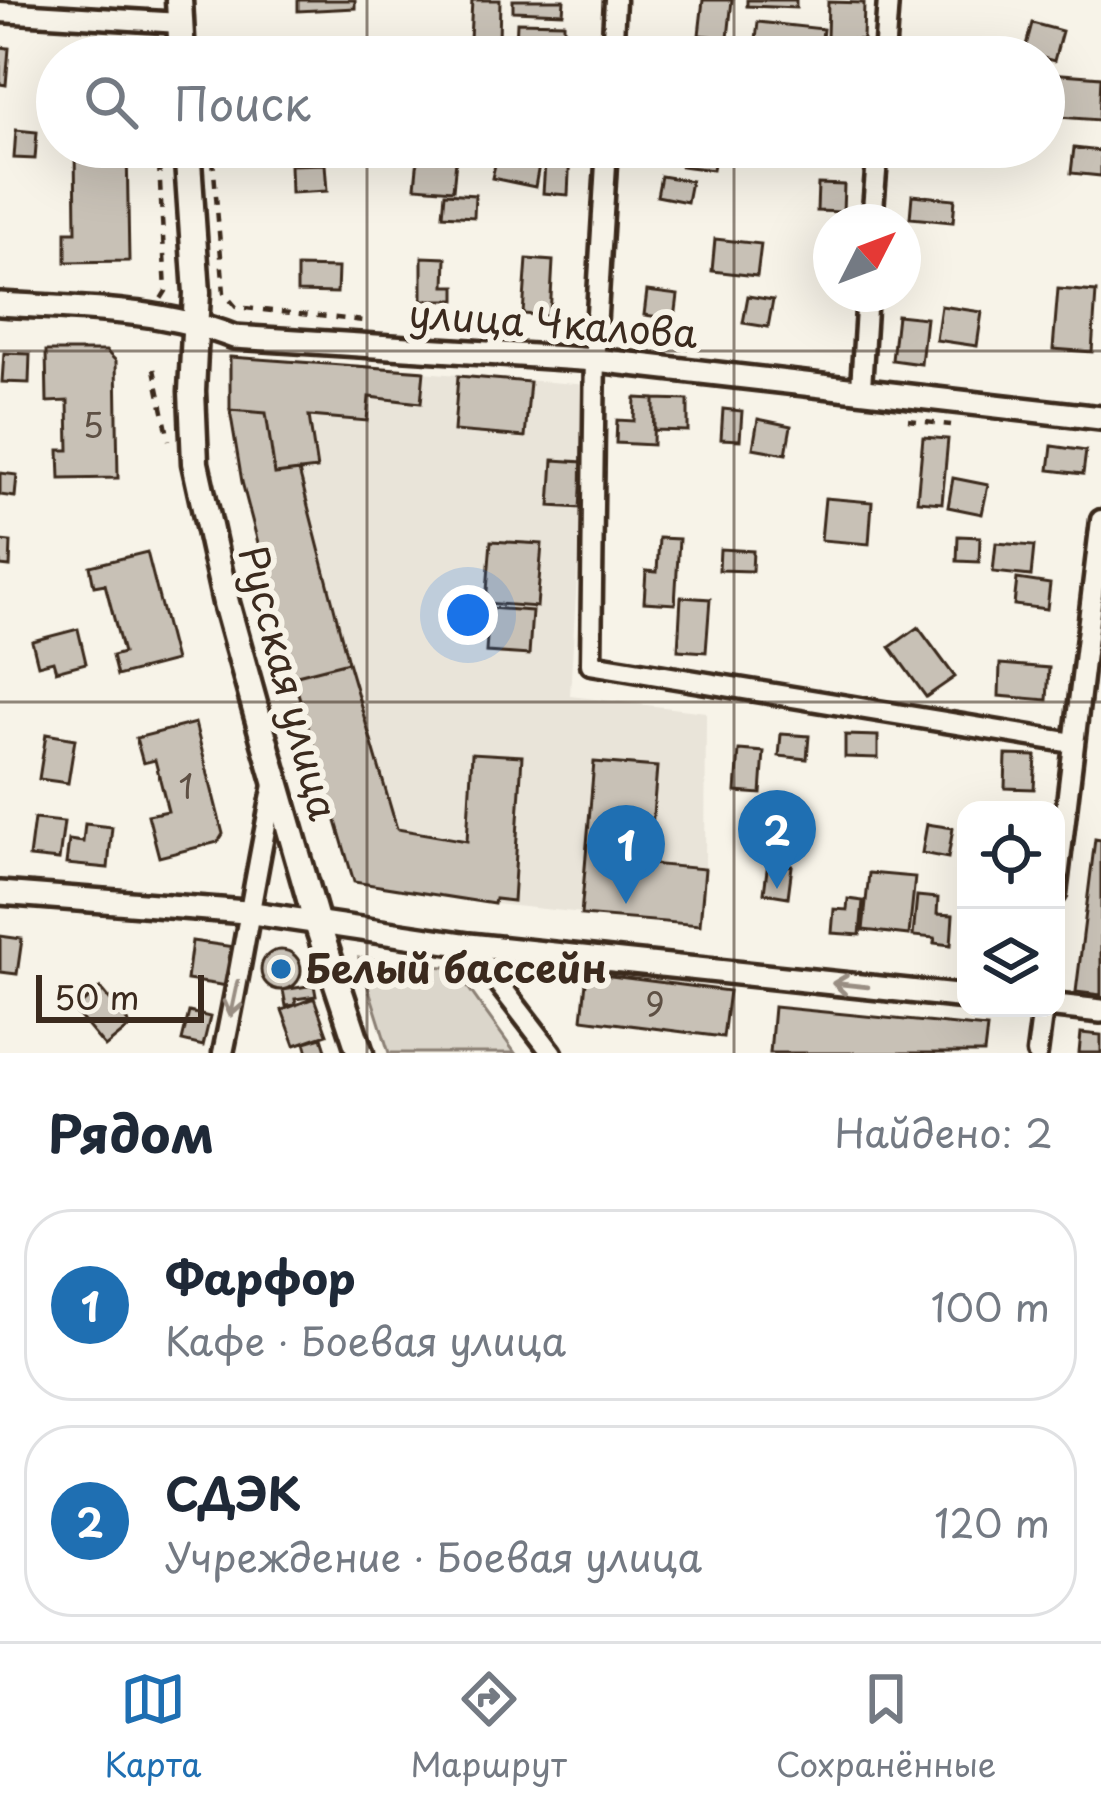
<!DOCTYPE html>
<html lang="ru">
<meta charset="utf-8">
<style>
:root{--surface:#fff;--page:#f2f2f3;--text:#1f2937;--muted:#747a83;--line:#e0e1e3;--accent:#1f6fb2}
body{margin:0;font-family:"Playpen Sans",sans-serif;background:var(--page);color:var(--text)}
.controls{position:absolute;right:36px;bottom:36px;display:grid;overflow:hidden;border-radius:24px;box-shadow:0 12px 48px #0002}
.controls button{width:108px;height:108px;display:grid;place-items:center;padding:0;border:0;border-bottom:3px solid var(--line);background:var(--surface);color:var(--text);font:60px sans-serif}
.compass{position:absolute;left:813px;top:204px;width:108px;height:108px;border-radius:50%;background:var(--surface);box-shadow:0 12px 48px #0002;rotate:48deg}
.scale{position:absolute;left:36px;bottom:30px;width:168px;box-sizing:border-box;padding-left:12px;border:6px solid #3b2a1e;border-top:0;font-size:33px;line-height:42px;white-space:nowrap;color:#3b2a1e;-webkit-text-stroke:9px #f7f3e8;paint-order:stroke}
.you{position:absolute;left:468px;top:615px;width:42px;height:42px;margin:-30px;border:9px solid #fff;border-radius:50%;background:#1a73e8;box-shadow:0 0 0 18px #1a73e833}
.badge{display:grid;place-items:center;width:78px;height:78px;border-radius:50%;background:var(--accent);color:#fff;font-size:39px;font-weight:700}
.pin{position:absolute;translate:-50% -99px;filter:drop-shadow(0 3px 6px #0008)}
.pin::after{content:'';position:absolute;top:63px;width:42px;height:36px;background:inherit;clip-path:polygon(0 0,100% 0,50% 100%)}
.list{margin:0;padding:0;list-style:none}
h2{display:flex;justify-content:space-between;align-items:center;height:156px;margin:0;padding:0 48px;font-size:51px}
h2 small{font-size:39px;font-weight:400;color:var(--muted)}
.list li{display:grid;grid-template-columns:78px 1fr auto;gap:36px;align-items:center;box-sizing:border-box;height:192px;margin:0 24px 24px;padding:0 24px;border:3px solid var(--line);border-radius:48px}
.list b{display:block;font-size:45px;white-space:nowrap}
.list p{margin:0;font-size:39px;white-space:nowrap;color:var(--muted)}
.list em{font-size:39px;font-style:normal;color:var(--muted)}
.icon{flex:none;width:66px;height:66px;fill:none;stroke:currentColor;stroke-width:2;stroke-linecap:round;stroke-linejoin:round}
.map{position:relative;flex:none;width:1101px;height:1053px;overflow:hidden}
.search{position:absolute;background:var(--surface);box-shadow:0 12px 48px #0002;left:36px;right:36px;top:36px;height:132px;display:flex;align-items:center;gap:30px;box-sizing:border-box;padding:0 42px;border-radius:66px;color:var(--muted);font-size:45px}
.sheet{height:588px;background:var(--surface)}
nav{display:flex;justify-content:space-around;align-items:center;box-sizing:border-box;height:168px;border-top:3px solid var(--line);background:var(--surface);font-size:33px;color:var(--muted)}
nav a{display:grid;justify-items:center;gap:6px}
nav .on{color:var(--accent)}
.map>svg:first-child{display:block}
.built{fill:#e9e4d9}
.green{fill:#dbd6cb;stroke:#8b8074;stroke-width:3}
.building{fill:#c8c1b6;stroke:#3b2a1e;stroke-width:3}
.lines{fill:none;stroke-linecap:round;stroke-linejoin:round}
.minor-casing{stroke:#3b2a1e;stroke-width:27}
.tertiary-casing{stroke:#3b2a1e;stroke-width:30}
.secondary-casing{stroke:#3b2a1e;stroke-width:33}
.path{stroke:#3b2a1e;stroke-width:4.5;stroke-dasharray:9 9;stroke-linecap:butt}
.minor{stroke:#f7f3e8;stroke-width:18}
.tertiary{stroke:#f7f3e8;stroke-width:21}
.secondary{stroke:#f7f3e8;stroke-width:24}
.oneway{stroke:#998e83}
.grid{fill:none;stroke:#3b2a1e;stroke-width:3;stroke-opacity:0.55}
.poi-dot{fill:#1f6fb2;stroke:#f7f3e8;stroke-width:4.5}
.labels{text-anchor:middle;stroke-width:12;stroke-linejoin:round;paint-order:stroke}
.number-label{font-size:33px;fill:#5e5044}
.street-label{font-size:39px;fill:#3b2a1e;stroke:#f7f3e8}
.poi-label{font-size:39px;font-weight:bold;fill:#3b2a1e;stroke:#f7f3e8;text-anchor:start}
</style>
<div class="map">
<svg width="1101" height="1053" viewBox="0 0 1101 1053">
<rect width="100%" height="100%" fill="#f7f3e8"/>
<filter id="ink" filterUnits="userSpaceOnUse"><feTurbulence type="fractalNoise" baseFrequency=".00833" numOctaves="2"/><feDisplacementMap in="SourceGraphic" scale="24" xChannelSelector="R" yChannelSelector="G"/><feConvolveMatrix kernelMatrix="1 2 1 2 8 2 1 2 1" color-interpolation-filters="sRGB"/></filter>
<g filter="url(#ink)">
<path class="built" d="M230,357l358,28 -18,311 136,16 -1,157 -5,56 -206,-21 -140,-22 -61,-206 -51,-194 -12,-72z"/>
<path class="green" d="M359,958l95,10 61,85h-126z"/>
<path class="building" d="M298,0h57v8l-57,3z
M472,0h28l-1,41 -29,-1z
M513,0h51l-1,13 -50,-2z
M703,0h29l-4,38 -29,-3z
M747,0h49v8l-49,-2z
M828,2l36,1 -1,37 -36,-2z
M517,22l47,1v23l-48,-1z
M758,22l65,7 -3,28h-66z
M1032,23l30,8 -8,30 -30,-8z
M667,42l36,5 -2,10h-36z
M285,45l34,1v11h-34z
M0,47l9,1 -3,37 -6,-1z
M1049,73l52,4 -2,43 -53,-4z
M16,130l21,2 -2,27 -21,-1z
M75,147h52l2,114 -63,1v-30h10z
M684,147l32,2 -3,21 -32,-4z
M1074,148l27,3v25l-30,-3z
M546,149l24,2 -2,44 -25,-2z
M497,156l42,9 -4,22 -43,-9z
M418,157l38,3 -3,30 -38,-3z
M325,164l2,27 -36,2 -1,-28z
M661,176l30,5 -4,21 -30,-6z
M818,184l26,1 -1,27 -26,-1z
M445,193l30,2 -1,22 -31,-2z
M912,195l43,4 -2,23 -43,-4z
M715,239l46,5 -4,32 -45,-5z
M422,257l24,1 -1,28h11v14h-34z
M527,259l26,2 -3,55 -27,-2z
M297,267l41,1 -1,25 -40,-1z
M1058,289l38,3 -4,60 -39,-3z
M647,291l31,4 -3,24 -31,-4z
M748,296l25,4 -5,27 -25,-4z
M941,306l41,6 -5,34 -41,-6z
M897,315l29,3 -5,46 -29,-4z
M46,351h60l10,10 2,117 -58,1 -1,-29h10l-1,-49 -21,1z
M4,353l26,1 -1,29 -27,-1z
M230,357l194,14 -3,32 -52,-6 -2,24 -58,-5 8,53 -42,5 -9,-61 -36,-3z
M458,376l72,6 -5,55 -71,-6z
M635,398l19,1 -1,46 -37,-2 1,-23 17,1z
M654,399l34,1v31l-34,-1z
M723,409l19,2 -2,29 -19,-1z
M230,410l36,3 9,61 24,-3 49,191 -55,14 -51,-194z
M758,419l33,7 -5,28 -33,-6z
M923,437l25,2 -6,64 -25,-2z
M1052,446l34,5 -3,23 -34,-4z
M553,460l30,2 -3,46 -30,-2z
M0,473l17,2 -2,22 -15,-2z
M953,478l35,7 -6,29 -34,-7z
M825,498l47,4 -3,42 -48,-4z
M958,536l22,1 -1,25 -22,-1z
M659,538l20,1 -4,65 -31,-2 2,-31 11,1z
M0,541l11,1 -1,25 -10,-1z
M491,541l51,3 -5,63 -51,-4z
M996,543l38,3 -3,30 -38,-4z
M720,549l33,2 -1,20 -33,-1z
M147,552l28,109 -58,15 -5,-20 11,-3 -18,-69 -11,2 -4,-20z
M1017,579l33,5 -3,25 -33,-4z
M681,597l29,2 -4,53 -28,-2z
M489,608l43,3 -3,44 -43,-3z
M918,627l37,50 -29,20 -36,-50z
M78,629l8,34 -30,8 -3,-10 -15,4 -6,-24z
M348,662l49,167 70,12 5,-88 50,3 -9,145 -18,-2 -1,5 -140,-22 -61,-206z
M1000,664l49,4 -2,32 -48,-4z
M195,723l28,111 -5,8 -59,15 -11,-42 20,-4 -13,-51 -12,3 -7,-25z
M46,734l29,5 -7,44 -29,-4z
M781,734l28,2 -2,23 -28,-3z
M845,735l33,1v22l-33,-1z
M739,750l25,2 -3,42 -25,-2z
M1006,755l30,1 -2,33 -29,-1z
M594,762l63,5 -8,97 56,5 -5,56 -119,-10z
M34,819l30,3 -5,38 -30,-3z
M85,824l27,3 -4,41 -42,-4 3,-24 14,2z
M927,824l26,4 -5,30 -26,-5z
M1095,839l6,1v155l-25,-3z
M768,862l24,4 -4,31 -24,-4z
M869,873l46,4 -6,58 -46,-5z
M917,896l21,2 -1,16 16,1 -2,30 -17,-2 1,-5 -22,-2z
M848,899l15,2 -3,34 -28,-2 2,-24 13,1z
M0,936l22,3 -5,35 -17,-2z
M192,941l42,6 -6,39 -41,-6z
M261 970a20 20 0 1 1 40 0a20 20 0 1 1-40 0Z
M587,973l142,18 -6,46 -141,-18z
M314,985l2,11 -21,3 1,6 -10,1 -3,-16z
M100,988l31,38 -26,21 -31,-37z
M314,998l13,36 -32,11 -13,-35z
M774,1007l213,21 -3,25h-214z
M189,1012l21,5 -7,29 -21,-5z
M1081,1033l20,2v18h-22z
M322,1037l5,16h-19l-3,-11z"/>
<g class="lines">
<defs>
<path id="minor" d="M0,12l180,11
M612,57l3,-57
M884,57l4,-57
M607,147l-12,200 -4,317 482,79
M872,222l6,-75
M861,387l6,-93
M1056,894l45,-374
M469,945l83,108
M223,1053c19,-89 32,-178 51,-268
M1037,1053l6,-45"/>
<path id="tertiary" d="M0,304c80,5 159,4 234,33l362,23 505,58
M0,893l246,19 223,33 497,52
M1056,1006l45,5"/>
<path id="secondary" d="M179,0l3,57
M187,147l10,146 -5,98 3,72 31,140 39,140 51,177 44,133"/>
</defs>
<use href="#minor" class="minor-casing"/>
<use href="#tertiary" class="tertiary-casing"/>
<use href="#secondary" class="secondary-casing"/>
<path class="path" d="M152,39l1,18
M158,147l8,144 -5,8
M213,159l11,134 12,14 128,14
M154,369l15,71
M908,420l43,5"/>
<use href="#minor" class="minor"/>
<use href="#tertiary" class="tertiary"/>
<use href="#secondary" class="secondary"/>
</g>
<defs><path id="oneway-shaft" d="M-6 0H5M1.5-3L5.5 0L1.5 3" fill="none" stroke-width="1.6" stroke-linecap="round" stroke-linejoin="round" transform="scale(3)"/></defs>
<g class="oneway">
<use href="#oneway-shaft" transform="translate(850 985) rotate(-174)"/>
<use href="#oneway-shaft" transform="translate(234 999) rotate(102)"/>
</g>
</g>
<path class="grid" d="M367,0v57M734,0v57M367,147v906M734,147v906M0,351h1101M0,702h1101"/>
<circle class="poi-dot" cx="281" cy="969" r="12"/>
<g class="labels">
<g class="number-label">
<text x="93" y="438">5</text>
<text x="186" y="799">1</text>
<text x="655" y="1017">9</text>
</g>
<g class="street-label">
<text transform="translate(553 324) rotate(4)" y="14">улица Чкалова</text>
<text transform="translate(288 683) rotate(75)" y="14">Русская улица</text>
</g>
<g class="poi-label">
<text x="305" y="983">Белый баcсейн</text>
</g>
</g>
</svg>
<div class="controls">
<button><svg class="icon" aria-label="locate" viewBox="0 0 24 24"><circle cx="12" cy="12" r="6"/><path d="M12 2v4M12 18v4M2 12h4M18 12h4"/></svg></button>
<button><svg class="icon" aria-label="layers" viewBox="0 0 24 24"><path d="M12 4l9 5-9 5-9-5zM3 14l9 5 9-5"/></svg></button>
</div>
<svg class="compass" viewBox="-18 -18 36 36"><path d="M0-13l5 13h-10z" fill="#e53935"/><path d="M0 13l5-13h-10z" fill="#747a83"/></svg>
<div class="scale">50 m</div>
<div class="you"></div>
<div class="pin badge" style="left:626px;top:904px">1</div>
<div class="pin badge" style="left:777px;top:889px">2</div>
<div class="search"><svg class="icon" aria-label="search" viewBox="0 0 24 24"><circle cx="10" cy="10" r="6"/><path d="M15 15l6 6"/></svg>Поиск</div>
</div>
<section class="sheet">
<h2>Рядом<small>Найдено: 2</small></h2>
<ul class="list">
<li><span class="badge">1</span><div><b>Фарфор</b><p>Кафе · Боевая улица</p></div><em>100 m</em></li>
<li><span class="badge">2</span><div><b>СДЭК</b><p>Учреждение · Боевая улица</p></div><em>120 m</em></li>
</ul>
</section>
<nav>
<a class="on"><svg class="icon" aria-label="map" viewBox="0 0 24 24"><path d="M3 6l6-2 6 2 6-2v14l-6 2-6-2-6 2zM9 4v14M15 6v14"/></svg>Карта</a>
<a><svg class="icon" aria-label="directions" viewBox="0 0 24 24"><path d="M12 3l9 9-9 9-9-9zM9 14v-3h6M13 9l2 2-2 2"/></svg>Маршрут</a>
<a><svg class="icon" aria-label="saved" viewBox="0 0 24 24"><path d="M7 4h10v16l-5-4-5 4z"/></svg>Сохранённые</a>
</nav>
